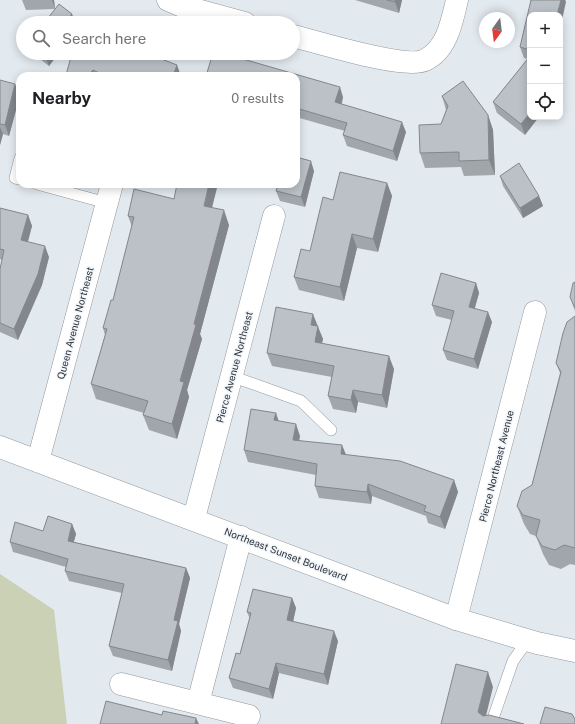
<!DOCTYPE html>
<meta charset="utf-8">
<style>
:root{--surface:#fff;--page:#f2f2f2;--text:#202124;--muted:#757577;--line:#e0e0e0}
body{margin:0;font-family:"Public Sans",sans-serif;background:var(--page);color:var(--text)}
.controls{position:absolute;right:12px;top:12px;display:grid;overflow:hidden;border-radius:8px;box-shadow:0 2px 10px #0003}
.controls button{width:36px;height:36px;display:grid;place-items:center;padding:0;border:0;border-bottom:1px solid var(--line);background:var(--surface);color:var(--text);font:20px sans-serif}
.compass{position:absolute;left:479px;top:12px;width:36px;height:36px;border-radius:50%;background:var(--surface);box-shadow:0 2px 10px #0003;rotate:194deg}
.list{margin:0;padding:0;list-style:none}
h2{display:flex;justify-content:space-between;align-items:center;height:52px;margin:0;padding:0 16px;font-size:17px}
h2 small{font-size:13px;font-weight:400;color:var(--muted)}
.icon{flex:none;width:22px;height:22px;fill:none;stroke:currentColor;stroke-width:2;stroke-linecap:round;stroke-linejoin:round}
.map{position:relative;flex:none;width:575px;height:724px;overflow:hidden}
.search{position:absolute;background:var(--surface);box-shadow:0 2px 10px #0003;left:16px;top:16px;width:284px;height:44px;display:flex;align-items:center;gap:10px;box-sizing:border-box;padding:0 14px;border-radius:22px;color:var(--muted);font-size:15px}
.panel{position:absolute;background:var(--surface);box-shadow:0 2px 10px #0003;left:16px;top:72px;width:284px;height:116px;border-radius:12px}
.map>svg:first-child{display:block}
.green{fill:#cbd1b5}
.lines{fill:none;stroke-linecap:round;stroke-linejoin:round}
.lane-casing{stroke:#93989e;stroke-width:12}
.street-casing{stroke:#93989e;stroke-width:23}
.primary-casing{stroke:#93989e;stroke-width:23}
.lane{stroke:#fff;stroke-width:11}
.street{stroke:#fff;stroke-width:22}
.primary{stroke:#fff;stroke-width:22}
.wall{fill:#a1a6ab}
.shaded-wall{fill:#83878b}
.building{fill:#bbc1c7;stroke:#83878b}
.labels{text-anchor:middle;stroke-width:3;stroke-linejoin:round;paint-order:stroke}
.street-label{font-size:10px;fill:#313336;stroke:#f0f6fc}
</style>
<div class="map">
<svg width="575" height="724" viewBox="0 0 575 724">
<rect width="100%" height="100%" fill="#e2e9ef"/>
<path class="green" d="M0,574l54,36 13,114h-67z"/>
<g class="lines">
<defs>
<path id="lane" d="M20,158l-5,20 5,1
M37,184l70,19
M231,376l70,25 30,29
M491,724l22,-63 14,-20"/>
<path id="street" d="M168,0l14,6 63,17
M293,36c25,6 112,34 132,24 22,-10 27,-39 32,-60
M38,461l74,-277
M194,518l80,-302
M456,619l79,-307
M121,684l128,32
M198,703l43,-166"/>
<path id="primary" d="M0,447l456,172 81,24 38,8"/>
</defs>
<use href="#lane" class="lane-casing"/>
<use href="#street" class="street-casing"/>
<use href="#primary" class="primary-casing"/>
<use href="#lane" class="lane"/>
<use href="#street" class="street"/>
<use href="#primary" class="primary"/>
</g>
<path class="wall" d="M22,0h32l1,9 -29,1z
M355,0h47l-3,13z
M531,0h34l1,2 -36,13v102l-5,18 -28,-22 -4,-11 35,-43 -4,-1 -4,-11z
M35,53h24l-10,13 -13,-10z
M126,56l55,20h-115v-1z
M296,76l47,21 -1,7 64,28 -9,29 -50,-15 -4,-11 2,-4 -49,-14z
M0,80l20,15 -11,41 -6,-2 -3,11z
M442,96l46,19 5,15 2,45 -31,1 -3,-9 -36,1 -5,-15 21,-29 5,-14z
M314,171l-9,36 -25,-6 -4,-10z
M500,176l39,20 4,10 -20,12 -20,-32z
M387,183l5,13 -14,56 -21,-4 -13,53 -45,-11 -5,-13 16,-26 23,-51z
M0,208l28,7 4,11 -4,16 21,15 -7,28 -24,55 -18,-8v-62l2,-10 -2,-1z
M212,208l17,17 -29,109 2,5 -15,51 2,7 -12,42 -28,-9 -6,-15 1,-2 -48,-14 -5,-15 14,-49 -2,-7 10,-28 19,-73 -4,-11z
M575,282v29l-5,-14z
M476,283l3,10 -4,15 17,14 -14,47 -31,-9 -4,-10 9,-30 -16,-4 -4,-11z
M575,316v249l-5,-1 -9,5 -12,-4 -6,-11 -7,-18 -6,-2 -6,-10 -7,-18 15,-21 28,-112 -4,-10z
M317,326l6,13 -1,4 72,26 -7,39 -29,-6 -2,11 -23,-4 -5,-13 4,-19 -60,-11 -5,-13z
M276,413l2,8 22,15 -1,4 47,15 108,25 4,12 -13,37 -17,-6 -2,-7 -54,-20 -1,8 -52,-6 -4,-12 1,-11 -68,-13 -4,-12z
M72,524l4,10 -2,8 112,26 4,10 -11,46 2,7 -9,40 -59,-15 -4,-10 13,-53 -53,-12 -4,-10 1,-4 -53,-15 -3,-10 33,-11z
M292,598l4,10 -3,14 45,19 -10,44 -49,-12 -6,26 -40,-11 -4,-10 11,-24 10,-35 -3,-7z"/>
<path class="shaded-wall" d="M52,0h2l1,9z
M395,0h7l-3,13 -4,-11z
M561,0h4l1,2 -6,27v-14h-3z
M72,14l4,9h-11z
M44,53h15l-10,13z
M177,65l4,11h-8z
M93,70l2,6h-7z
M15,84l5,11 -11,41 -4,-11z
M340,87l3,10 -4,15 -4,-10z
M530,113v4h9l-14,18 -4,-11z
M488,115l5,15 2,45 -6,-15z
M402,122l4,10 -9,29 -4,-10z
M0,127l3,7 -3,11z
M311,161l3,10 -9,36 -4,-10z
M387,183l5,13 -14,56 -5,-13z
M209,184h9l-9,36 -5,-14z
M539,196l4,10 -20,12 -3,-10z
M224,210l5,15 -29,109 2,5 -15,51 2,7 -12,42 -5,-15 8,-43 14,-57z
M28,215l4,11 -7,25 -4,-11z
M352,234l5,14 -13,53 -4,-14z
M45,246l4,11 -7,28 -24,55 -4,-11z
M476,283l3,10 -7,24 -3,-10z
M488,312l4,10 -14,47 -4,-10z
M313,314l10,25 -4,16 -4,-13 -4,-17z
M389,356l5,13 -7,39 -5,-13z
M353,390l5,12 -2,11 -5,-13z
M276,413l4,12 -6,-5z
M296,424l4,12 -3,16 -4,-12z
M342,445l5,12 -6,-3z
M454,480l4,12 -13,37 -5,-12z
M368,484l4,12 -1,8 -4,-12z
M72,524l4,10 -5,17 -3,-10z
M186,568l4,10 -11,46 2,7 -9,40 -4,-11 6,-40z
M292,598l4,10 -5,23 -4,-11z
M334,631l4,10 -10,44 -4,-11z
M276,663l3,10 -6,26 -4,-10z
M488,672l5,15 -9,37 -6,-12z
M196,718l3,6h-4z"/>
<path class="building" d="M387,0h8v2z
M531,0h30l-4,15h-27v35l-10,-3z
M59,4l13,10 -7,9h-21z
M72,53h50l4,3 1,-3h19l31,12 -4,11h-67l-13,-6 -5,6h-20l-2,-1z
M213,53h9l118,34 -5,15 67,20 -9,29 -50,-16 4,-12 -51,-15v-32h-90z
M530,56v57l-9,11 -28,-22z
M0,80l15,4 -10,41 -5,-1z
M463,81l25,34 1,45 -30,1v-9l-39,1 -1,-28 22,-1 7,-18 -6,-10z
M296,157l15,4 -10,36 -25,-6 2,-7h18z
M519,163l20,33 -19,12 -20,-32z
M340,172l47,11 -14,56 -21,-5 -12,53 -46,-10 7,-28 9,2 13,-54 10,3z
M177,184h32l-5,22 20,4 -30,114 2,1 -16,56 4,1 -12,42 -29,-9 5,-14 -57,-17 16,-55 -4,-1 8,-28h2l21,-83 -6,-1 6,-27 40,10z
M0,208l28,7 -7,25 24,6 -7,28 -24,55 -14,-6v-54l4,-19 -4,-1z
M441,273l35,10 -7,24 19,5 -14,47 -31,-9 11,-39 -22,-6z
M575,282v26l-5,-11 3,-14z
M276,307l37,7 -2,11 7,1 -3,16 74,14 -7,39 -29,-5 -2,10 -23,-4 6,-30 -67,-13z
M575,316v232l-11,-3 -9,5 -13,-4 -6,-10 4,-16 -17,-5 -6,-9 5,-15 10,-6 29,-113 -5,-9 7,-30 4,-11z
M251,409l25,4 -2,7 22,4 -3,16 49,5 -1,9 59,7 54,19 -14,37 -16,-6 2,-5 -58,-22 -1,8 -52,-6 2,-22 -73,-14z
M48,516l24,8 -4,17 118,27 -12,52 4,1 -10,39 -59,-14 15,-62 -59,-13 3,-12 -58,-17 5,-20 28,9z
M253,589l39,9 -5,22 47,11 -10,43 -48,-11 -7,26 -40,-11 7,-25 4,1 11,-41 -4,-1z
M456,664l32,8 -10,40 5,4 6,-1 35,9h-83z
M106,701l56,14 1,-4 33,7 -1,6h1h-96z
M545,707l27,7 3,5v5h-35z"/>
<g class="labels">
<g class="street-label">
<text transform="translate(75 323) rotate(-75)" y="4">Queen Avenue Northeast</text>
<text transform="translate(234 367) rotate(-75)" y="4">Pierce Avenue Northeast</text>
<text transform="translate(496 466) rotate(-76)" y="4">Pierce Northeast Avenue</text>
<text transform="translate(286 554) rotate(21)" y="4">Northeast Sunset Boulevard</text>
</g>
</g>
</svg>
<div class="controls">
<button>+</button>
<button>−</button>
<button><svg class="icon" aria-label="locate" viewBox="0 0 24 24"><circle cx="12" cy="12" r="6"/><path d="M12 2v4M12 18v4M2 12h4M18 12h4"/></svg></button>
</div>
<svg class="compass" viewBox="-18 -18 36 36"><path d="M0-13l5 13h-10z" fill="#e53935"/><path d="M0 13l5-13h-10z" fill="#757577"/></svg>
<div class="search"><svg class="icon" aria-label="search" viewBox="0 0 24 24"><circle cx="10" cy="10" r="6"/><path d="M15 15l6 6"/></svg>Search here</div>
<section class="panel">
<h2>Nearby<small>0 results</small></h2>
<ul class="list">
</ul>
</section>
</div>
